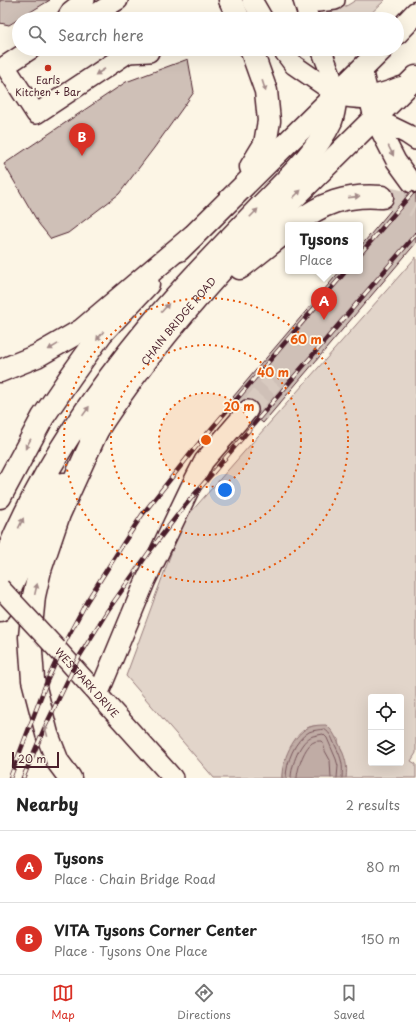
<!DOCTYPE html>
<meta charset="utf-8">
<style>
:root{--surface:#fff;--page:#f6f6f6;--text:#222;--muted:#767676;--line:#e0e0e0;--accent:#d93025}
body{margin:0;font-family:"Playpen Sans",sans-serif;background:var(--page);color:var(--text)}
.controls{position:absolute;right:12px;bottom:12px;display:grid;overflow:hidden;border-radius:4px;box-shadow:0 4px 16px #0002}
.controls button{width:36px;height:36px;display:grid;place-items:center;padding:0;border:0;border-bottom:1px solid var(--line);background:var(--surface);color:var(--text);font:20px sans-serif}
.scale{position:absolute;left:12px;bottom:10px;width:47px;box-sizing:border-box;padding-left:4px;border:2px solid #4a1f2b;border-top:0;font-size:11px;line-height:14px;white-space:nowrap;color:#4a1f2b;-webkit-text-stroke:3px #fcf5e5;paint-order:stroke}
.you{position:absolute;left:225px;top:490px;width:14px;height:14px;margin:-10px;border:3px solid #fff;border-radius:50%;background:#1a73e8;box-shadow:0 0 0 6px #1a73e833}
.badge{display:grid;place-items:center;width:26px;height:26px;border-radius:50%;background:var(--accent);color:#fff;font-size:13px;font-weight:700}
.pin{position:absolute;translate:-50% -33px;filter:drop-shadow(0 1px 2px #0008)}
.pin::after{content:'';position:absolute;top:21px;width:14px;height:12px;background:inherit;clip-path:polygon(0 0,100% 0,50% 100%)}
.popup{position:absolute;left:285px;top:222px;width:78px;height:52px;box-sizing:border-box;display:grid;place-content:center;border-radius:4px;background:var(--surface);filter:drop-shadow(0 1px 3px #0005);font-size:13px;white-space:nowrap;color:var(--muted)}
.popup b{font-size:15px;color:var(--text)}
.popup::after{content:'';position:absolute;left:50%;top:100%;margin-left:-8px;border:8px solid transparent;border-top-color:var(--surface)}
.list{margin:0;padding:0;list-style:none}
h2{display:flex;justify-content:space-between;align-items:center;height:52px;margin:0;padding:0 16px;font-size:17px}
h2 small{font-size:13px;font-weight:400;color:var(--muted)}
.list li{display:grid;grid-template-columns:26px 1fr auto;gap:12px;align-items:center;box-sizing:border-box;height:72px;padding:0 16px;border-top:1px solid var(--line)}
.list b{display:block;font-size:15px;white-space:nowrap}
.list p{margin:0;font-size:13px;white-space:nowrap;color:var(--muted)}
.list em{font-size:13px;font-style:normal;color:var(--muted)}
.icon{flex:none;width:22px;height:22px;fill:none;stroke:currentColor;stroke-width:2;stroke-linecap:round;stroke-linejoin:round}
.map{position:relative;flex:none;width:416px;height:778px;overflow:hidden}
.search{position:absolute;background:var(--surface);box-shadow:0 4px 16px #0002;left:12px;right:12px;top:12px;height:44px;display:flex;align-items:center;gap:10px;box-sizing:border-box;padding:0 14px;border-radius:22px;color:var(--muted);font-size:15px}
.sheet{height:196px;background:var(--surface)}
nav{display:flex;justify-content:space-around;align-items:center;box-sizing:border-box;height:56px;border-top:1px solid var(--line);background:var(--surface);font-size:11px;color:var(--muted)}
nav a{display:grid;justify-items:center;gap:2px}
nav .on{color:var(--accent)}
.map>svg:first-child{display:block}
.green{fill:#e2d5ca;stroke:#967a7a;fill-rule:evenodd}
.water{fill:#c0aca5;stroke:#917474}
.lines{fill:none;stroke-linecap:round;stroke-linejoin:round}
.shore{stroke:#79575c;stroke-width:1}
.building{fill:#cfc0b7;stroke:#4a1f2b}
.minor-tunnel{stroke:#d8cac0;stroke-width:19;stroke-dasharray:19 10;stroke-linecap:butt}
.major-tunnel{stroke:#d8cac0;stroke-width:22;stroke-dasharray:22 11;stroke-linecap:butt}
.minor-casing{stroke:#4a1f2b;stroke-width:22}
.major-casing{stroke:#4a1f2b;stroke-width:25}
.highway-casing{stroke:#4a1f2b;stroke-width:25}
.minor{stroke:#fcf5e5;stroke-width:19}
.major{stroke:#fcf5e5;stroke-width:22}
.highway{stroke:#fcf5e5;stroke-width:22}
.rail-casing{stroke:#4a1f2b;stroke-width:4.5}
.rail{stroke:#fcf5e5;stroke-width:3;stroke-dasharray:9;stroke-linecap:butt}
.minor-bridge-casing{stroke:#4a1f2b;stroke-width:22;stroke-linecap:butt}
.minor-bridge{stroke:#fcf5e5;stroke-width:19}
.oneway{fill:#a38a88}
.ring{fill:none;stroke:#e8590c;stroke-width:2;stroke-dasharray:2 4}
.poi-dot{fill:#c8321e;stroke:#fcf5e5;stroke-width:1.5}
.labels{text-anchor:middle;stroke-width:3.5;stroke-linejoin:round;paint-order:stroke}
.poi-label{font-size:10px;fill:#4a1f2b;stroke:#fcf5e5}
.street-label{font-size:10px;fill:#4a1f2b;stroke:#fcf5e5}
.centre{fill:#e8590c;stroke:#fcf5e5;stroke-width:2}
.ring-label{font-size:12px;text-anchor:middle;font-weight:bold;fill:#e8590c;stroke:#fcf5e5;stroke-width:3.5;stroke-linejoin:round;paint-order:stroke}
</style>
<div class="map">
<svg width="416" height="778" viewBox="0 0 416 778">
<rect width="100%" height="100%" fill="#fcf5e5"/>
<filter id="ink" filterUnits="userSpaceOnUse"><feTurbulence type="fractalNoise" baseFrequency=".025" numOctaves="2"/><feDisplacementMap in="SourceGraphic" scale="8" xChannelSelector="R" yChannelSelector="G"/><feConvolveMatrix kernelMatrix="1 2 1 2 8 2 1 2 1" color-interpolation-filters="sRGB"/></filter>
<g filter="url(#ink)">
<path class="green" d="M356,0h29l-20,19h-35l-4,-5 22,-9z
M416,257v496l-5,8 5,3v14h-70l-4,-28 -3,-5 -1,-6c-6,-4 -16,-12 -22,-13 -19,-2 -34,37 -34,52h-68l-88,-102 57,-155zM371,697h30v66h-30z"/>
<path class="water" d="M326,725c10,9 8,11 14,21 5,11 8,20 6,32h-64c-1,-16 12,-46 28,-51 5,-2 11,-2 16,-2z"/>
<g class="lines">
<path class="shore" d="M286,778c0,-16 9,-38 23,-46 4,-2 11,-2 15,-3 8,5 8,11 12,18 6,13 7,17 6,31
M291,778c0,-12 9,-38 22,-42 3,-1 7,-1 10,-2l4,4 9,21 2,7 -1,12
M297,778c0,-9 8,-33 17,-36 1,-1 6,-1 7,-1l2,2 2,8 5,9 1,18"/>
</g>
<path class="building" d="M0,0h50l-41,25 -9,-2z
M188,59l6,33 -40,56 -35,46 -51,39 -17,6 -12,-15 -35,-60 122,-82z
M406,192l7,2 3,-1v50l-153,180 -7,-6 3,-5 -1,-5 -3,-5 -5,-3 -6,1 -4,3 -7,-6 107,-126h20v-24z"/>
<g class="lines">
<path class="minor-tunnel" d="M248,410l25,-29"/>
<path class="major-tunnel" d="M382,197l27,6 7,4"/>
<defs>
<g id="minor">
<path d="M252,0l11,19"/>
<path d="M303,0l6,19"/>
<path d="M304,0l14,2 17,-2"/>
<path d="M66,19l5,-8 14,-11"/>
<path d="M87,19l31,-19"/>
<path d="M31,49l-26,17 31,48 92,-61 -2,-4"/>
<path d="M282,49l12,16 42,29"/>
<path d="M321,49l9,23 6,22"/>
<path d="M128,53l21,-1"/>
<path d="M362,69l12,49 22,43 16,22"/>
<path d="M374,118l33,16 9,6"/>
<path id="s1" d="M57,649l116,129"/>
<path d="M98,695l47,-113 45,-94 14,-27 44,-51"/>
</g>
<g id="major">
<path d="M230,0l9,19"/>
<path d="M397,33l19,-20"/>
<path d="M336,94c28,5 38,5 65,-6"/>
<path d="M251,167l14,-23 4,-23 -3,-30 -15,-42"/>
<path d="M294,225c27,-22 53,-31 88,-28"/>
<path d="M179,250l203,-201"/>
<path d="M240,268l48,-38"/>
<path id="s2" d="M91,440c39,-64 86,-121 136,-176l189,-187"/>
<path d="M0,497l43,-80 28,-41 30,-42 47,-50"/>
<path d="M0,572c33,-90 88,-171 149,-245 35,-42 73,-80 111,-120 25,-26 55,-52 71,-86 3,-8 4,-18 5,-27"/>
<path d="M0,610l33,-70 30,-56"/>
</g>
<path id="highway" d="M0,371l37,-15 45,-26 111,-94
M70,778l-12,-16 -11,-28 -14,-54 -3,-43 4,-41 6,-26 19,-56 41,-90"/>
</defs>
<use href="#minor" class="minor-casing"/>
<use href="#major" class="major-casing"/>
<use href="#highway" class="highway-casing"/>
<use href="#minor" class="minor"/>
<use href="#major" class="major"/>
<use href="#highway" class="highway"/>
<defs>
<path id="rail" d="M360,254l52,-61
M10,778l37,-97 18,-39 22,-41 36,-57 19,-29 53,-67 151,-177
M23,778l21,-49 35,-72 29,-47 44,-62 31,-40 76,-90 157,-184"/>
</defs>
<use href="#rail" class="rail-casing"/>
<use href="#rail" class="rail"/>
<defs>
<path id="minor-bridge" d="M0,588l57,61"/>
</defs>
<use href="#minor-bridge" class="minor-bridge-casing"/>
<use href="#minor-bridge" class="minor-bridge"/>
</g>
<defs><path id="oneway-solid" d="M-6-.8H1V-3.2L6.5 0L1 3.2V.8H-6Z"/></defs>
<g class="oneway">
<use href="#oneway-solid" transform="translate(100 72) rotate(147)"/>
<use href="#oneway-solid" transform="translate(264 86) rotate(72)"/>
<use href="#oneway-solid" transform="translate(391 151) rotate(63)"/>
<use href="#oneway-solid" transform="translate(297 194) rotate(-45)"/>
<use href="#oneway-solid" transform="translate(354 197) rotate(-6)"/>
<use href="#oneway-solid" transform="translate(254 213) rotate(-46)"/>
<use href="#oneway-solid" transform="translate(165 308) rotate(-49)"/>
<use href="#oneway-solid" transform="translate(100 336) rotate(128)"/>
<use href="#oneway-solid" transform="translate(53 347) rotate(149)"/>
<use href="#oneway-solid" transform="translate(86 411) rotate(-55)"/>
<use href="#oneway-solid" transform="translate(28 444) rotate(119)"/>
<use href="#oneway-solid" transform="translate(21 523) rotate(-64)"/>
<use href="#oneway-solid" transform="translate(36 589) rotate(-77)"/>
<use href="#oneway-solid" transform="translate(46 731) rotate(-106)"/>
</g>
</g>
<circle cx="206" cy="440" r="47" fill="#e8590c" fill-opacity=".12"/>
<g class="ring">
<circle cx="206" cy="440" r="47"/>
<circle cx="206" cy="440" r="95"/>
<circle cx="206" cy="440" r="142"/>
</g>
<circle class="poi-dot" cx="48" cy="68" r="4"/>
<g class="labels">
<g class="poi-label">
<text x="48" y="84">Earls<tspan x="48" dy="12">Kitchen + Bar</tspan></text>
</g>
<g class="street-label">
<text dy="4" stroke="none"><textPath href="#s2" startOffset="148">CHAIN BRIDGE ROAD</textPath></text>
<text dy="4" stroke="none"><textPath href="#s1" startOffset="45">WESTPARK DRIVE</textPath></text>
</g>
</g>
<circle cx="206" cy="440" r="6" class="centre"/>
<g class="ring-label">
<text x="306" y="344">60 m</text>
<text x="273" y="377">40 m</text>
<text x="239" y="411">20 m</text>
</g>
</svg>
<div class="controls">
<button><svg class="icon" aria-label="locate" viewBox="0 0 24 24"><circle cx="12" cy="12" r="6"/><path d="M12 2v4M12 18v4M2 12h4M18 12h4"/></svg></button>
<button><svg class="icon" aria-label="layers" viewBox="0 0 24 24"><path d="M12 4l9 5-9 5-9-5zM3 14l9 5 9-5"/></svg></button>
</div>
<div class="scale">20 m</div>
<div class="you"></div>
<div class="pin badge" style="left:324px;top:320px">A</div>
<div class="popup"><b>Tysons</b>Place</div>
<div class="pin badge" style="left:82px;top:156px">B</div>
<div class="search"><svg class="icon" aria-label="search" viewBox="0 0 24 24"><circle cx="10" cy="10" r="6"/><path d="M15 15l6 6"/></svg>Search here</div>
</div>
<section class="sheet">
<h2>Nearby<small>2 results</small></h2>
<ul class="list">
<li><span class="badge">A</span><div><b>Tysons</b><p>Place · Chain Bridge Road</p></div><em>80 m</em></li>
<li><span class="badge">B</span><div><b>VITA Tysons Corner Center</b><p>Place · Tysons One Place</p></div><em>150 m</em></li>
</ul>
</section>
<nav>
<a class="on"><svg class="icon" aria-label="map" viewBox="0 0 24 24"><path d="M3 6l6-2 6 2 6-2v14l-6 2-6-2-6 2zM9 4v14M15 6v14"/></svg>Map</a>
<a><svg class="icon" aria-label="directions" viewBox="0 0 24 24"><path d="M12 3l9 9-9 9-9-9zM9 14v-3h6M13 9l2 2-2 2"/></svg>Directions</a>
<a><svg class="icon" aria-label="saved" viewBox="0 0 24 24"><path d="M7 4h10v16l-5-4-5 4z"/></svg>Saved</a>
</nav>
